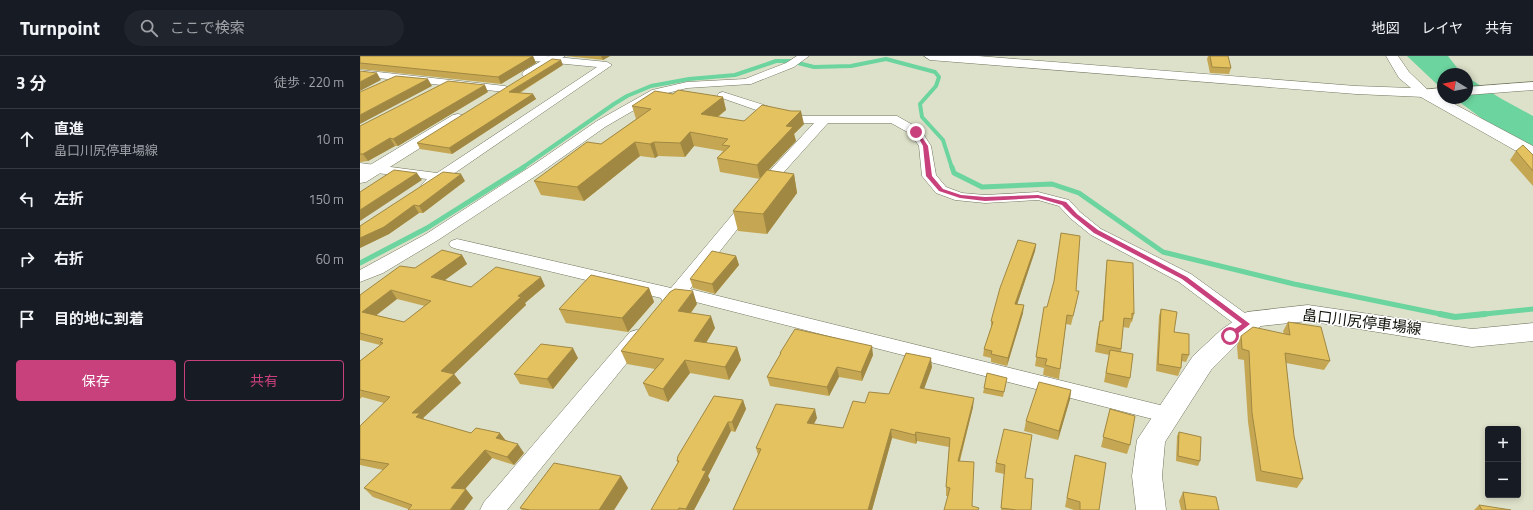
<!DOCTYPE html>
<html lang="ja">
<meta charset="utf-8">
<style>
:root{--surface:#171b24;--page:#20242c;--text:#f1f3f6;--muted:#9ea1a6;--line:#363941;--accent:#c8407c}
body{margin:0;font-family:"Titillium Web","Noto Sans JP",sans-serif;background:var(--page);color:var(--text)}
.controls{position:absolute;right:12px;bottom:12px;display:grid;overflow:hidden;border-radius:4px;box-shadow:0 2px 6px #0003}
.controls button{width:36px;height:36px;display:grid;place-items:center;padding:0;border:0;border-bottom:1px solid var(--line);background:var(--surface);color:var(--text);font:20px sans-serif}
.compass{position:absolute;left:1077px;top:12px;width:36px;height:36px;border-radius:50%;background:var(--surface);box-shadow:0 2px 6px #0003;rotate:280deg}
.stop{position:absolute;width:12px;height:12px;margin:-9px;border:3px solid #c8407c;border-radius:50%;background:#fff}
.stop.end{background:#c8407c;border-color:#fff;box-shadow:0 1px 4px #0008}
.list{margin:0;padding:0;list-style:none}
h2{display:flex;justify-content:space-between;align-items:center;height:52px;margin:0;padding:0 16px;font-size:17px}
h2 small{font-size:13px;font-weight:400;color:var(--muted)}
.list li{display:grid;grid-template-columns:26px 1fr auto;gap:12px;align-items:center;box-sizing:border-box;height:60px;padding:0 16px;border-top:1px solid var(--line)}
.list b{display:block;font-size:15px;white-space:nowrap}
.list p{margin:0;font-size:13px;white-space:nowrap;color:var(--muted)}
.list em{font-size:13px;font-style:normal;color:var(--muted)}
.actions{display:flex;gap:8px;padding:12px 16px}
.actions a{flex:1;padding:9px 0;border:1px solid var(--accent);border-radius:4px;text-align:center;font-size:14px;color:var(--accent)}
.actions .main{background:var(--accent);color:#fff}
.icon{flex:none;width:22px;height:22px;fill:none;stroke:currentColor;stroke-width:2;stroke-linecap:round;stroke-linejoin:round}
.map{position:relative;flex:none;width:1173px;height:454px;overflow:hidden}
header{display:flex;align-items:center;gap:24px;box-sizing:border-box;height:56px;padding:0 20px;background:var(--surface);border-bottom:1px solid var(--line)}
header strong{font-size:19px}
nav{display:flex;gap:22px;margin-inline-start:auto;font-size:14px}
.search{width:280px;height:36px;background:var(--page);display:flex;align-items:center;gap:10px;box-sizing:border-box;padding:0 14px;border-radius:22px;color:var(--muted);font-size:15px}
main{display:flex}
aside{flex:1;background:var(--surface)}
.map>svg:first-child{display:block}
.water{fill:#6cd49f}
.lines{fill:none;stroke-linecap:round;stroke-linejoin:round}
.stream-far2{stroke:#6cd49f;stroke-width:4}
.stream-far1{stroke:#6cd49f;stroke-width:5}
.stream{stroke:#6cd49f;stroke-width:6}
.minor-casing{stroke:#72755f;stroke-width:1}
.tertiary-casing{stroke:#72755f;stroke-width:1}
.secondary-casing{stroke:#72755f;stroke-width:1}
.minor{fill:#fff;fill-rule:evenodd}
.tertiary{fill:#fff;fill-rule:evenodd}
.secondary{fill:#fff;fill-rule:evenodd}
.wall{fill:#c5a753;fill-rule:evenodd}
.shaded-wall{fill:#a08843}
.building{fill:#e5c260;stroke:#a08843;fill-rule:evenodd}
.route{fill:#c8407c}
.labels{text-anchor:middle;stroke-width:3;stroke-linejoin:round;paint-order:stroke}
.street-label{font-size:15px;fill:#12130b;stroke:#fff}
</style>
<header>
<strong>Turnpoint</strong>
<div class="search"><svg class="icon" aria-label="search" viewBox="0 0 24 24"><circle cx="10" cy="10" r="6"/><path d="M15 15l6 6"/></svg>ここで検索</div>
<nav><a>地図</a><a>レイヤ</a><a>共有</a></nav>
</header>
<main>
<aside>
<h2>3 分<small>徒歩 · 220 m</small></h2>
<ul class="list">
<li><svg class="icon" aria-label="ahead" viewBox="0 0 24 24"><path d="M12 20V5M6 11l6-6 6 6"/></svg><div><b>直進</b><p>畠口川尻停車場線</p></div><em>10 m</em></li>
<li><svg class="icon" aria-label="left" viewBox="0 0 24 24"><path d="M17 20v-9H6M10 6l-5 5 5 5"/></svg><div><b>左折</b></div><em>150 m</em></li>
<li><svg class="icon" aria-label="right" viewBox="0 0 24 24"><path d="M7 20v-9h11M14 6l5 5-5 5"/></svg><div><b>右折</b></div><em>60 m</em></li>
<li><svg class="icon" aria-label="arrive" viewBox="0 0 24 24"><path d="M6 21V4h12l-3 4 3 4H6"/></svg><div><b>目的地に到着</b></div></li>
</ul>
<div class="actions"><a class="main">保存</a><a>共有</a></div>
</aside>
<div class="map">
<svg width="1173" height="454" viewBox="0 0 1173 454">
<rect width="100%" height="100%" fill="#dee1c9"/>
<path class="water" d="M1047,0h41l14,18h-19v16z
M1107,21l33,21 33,18v32l-45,-25 -34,-25h13z"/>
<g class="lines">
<path class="stream-far2" d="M162,112l92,-64 13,-8 24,-10 38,-7 46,-4 41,-14h14l24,6 37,-1 35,-7 49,13 4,5 -3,9 -16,18 2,13 21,23 9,28"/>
<path class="stream-far1" d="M592,111l2,6 28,14 70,-3 27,9 84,59 131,32 151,31
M0,207l67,-35 97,-61
M1115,259l58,-6"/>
<path class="stream" d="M1080,258l15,3 30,-3"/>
<defs>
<path id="minor" d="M149,0h37l61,6 5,3 -179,123h-10l-2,-3 6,-6 -67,-8v-8l77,10 160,-106 -83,-8z
M437,0h12l-15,11 -43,17 -64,4 -27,7 -55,32 -62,44 -105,69 -55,33 -23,9v-12l66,-36 107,-69 64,-44 55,-31 35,-8 58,-3 41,-16z
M0,14l145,16 6,3 -6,3 -145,-16z
M363,36l75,24h99l23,13 11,17 5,29 10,12 16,6 23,2 53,-3 31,8 11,12 21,17 90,45 62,45 3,5 -3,5 -6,1 -6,-1 -62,-47 -88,-47 -21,-17 -11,-12 -21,-6 -53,3 -30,-3 -19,-7 -14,-17 -3,-30 -8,-12 -20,-11h-63l-54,60 -84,106 478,118 7,2 3,6 -3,6 -7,2 -480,-123c-9,1 -16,6 -25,3l-2,-5 -204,-49 -6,-2 -2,-3 2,-3 6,-2 214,49 93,-111 50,-54h-21l-74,-26 -2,-2 2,-2z
M277,274l7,2 2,5 -2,5 -137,168h-27l4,-8 146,-170z"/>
<path id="tertiary" d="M190,0h15l-31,21h-10l-2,-3 2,-3z
M564,0h54l378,30 55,2 -12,-10 -13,-22h12l11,16 22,21 -2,3 -5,1 -68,-3 -426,-34z
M98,58l5,1 2,3 -2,3 -97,61 -6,1v-12l93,-56z"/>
<path id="secondary" d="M1173,26v8l-66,5v-8z
M1083,32v8h-2l2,2 90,48v12l-6,-1 -108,-61 -2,-3 2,-3z
M948,249l164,24 61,-6v18l-61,6 -164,-26 -47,5 -22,16 -28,28 -46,72 -3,34 4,34h-30l-4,-34 5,-36 56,-84 28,-26 26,-18z"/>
</defs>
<use href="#minor" class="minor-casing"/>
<use href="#tertiary" class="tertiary-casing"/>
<use href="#secondary" class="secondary-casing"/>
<use href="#minor" class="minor"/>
<use href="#tertiary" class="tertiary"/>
<use href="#secondary" class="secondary"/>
</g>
<path class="wall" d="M0,0h173l3,7 -35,21 -141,-15z
M206,0h44l-7,4z
M848,0h20l3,12 -2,6 -19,-1 -3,-14z
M203,9l-43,28 13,1 3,5 -84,55 -32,-5 -3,-6z
M128,36l-90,54h-3l-27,15 -8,1v-36z
M313,38l50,3 3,13 -8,7 26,4 60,3 -10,10 2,7 -28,29 26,4 3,19 -30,41 -29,-3 -5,-20 27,-32 -40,-7 -3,-14 6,-7 -29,-5 -9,11 -27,-1 -3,2 -15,-2 -56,45 -43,-6 -7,-14 67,-37 35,-25 -4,-13z
M1156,95l17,4v31l-23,-26z
M105,125l-42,32h-4l-30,21 -29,14v-22z
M676,188l-1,7 -18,53 6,9 -16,53 -16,-4v-4l-8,-2 1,-7 7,-21v-7z
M102,199l5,9 -23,16 27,7 74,-1 -20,17 1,2 -72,69 7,9 -38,35 2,2 46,13 35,7 18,13 -10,12 -22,-7 -27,31 8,9 -65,11 -35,-12 -9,-9 19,-18 -23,-5v-39l24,-23 -22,-6 -2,2v-38l20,-16 -20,-5v-45l55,-27zM37,243l28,7 -21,16 -28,-7z
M376,200l3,9 -24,29 -22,-6 -3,-9z
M747,204l27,54 -2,8h-1l-2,6 -6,-1 -2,25 9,26 -3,10 -23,-6 5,-27 -14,-3 3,-23 2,-8h2l4,-52z
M289,232l5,14 -26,30 -62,-9 -7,-14z
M716,235l1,10 -6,24 -5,-1 -7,55 -16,-4 1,-7 -9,-2 9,-59h3z
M337,248l-6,9 24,15 -9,15 31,4 4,13 -12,20 -39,-7 -22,29 -19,-6 -6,-13 12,-14 -28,-5 -6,-13z
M801,253l28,46 -3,7 -5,-1v7l-3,8 -22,-5 3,-55z
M928,266l42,39 -6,9 -38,-7 8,73 9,43 -6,9 -41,-7 -8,-59 -4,-62 -6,-1 -1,-13 4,-10 43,-2 -1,-3z
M420,297l93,2 -11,26 -23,-4 -10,19 -59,-10 -3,-9 13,-22z
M218,302l-25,31 -33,-5 -6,-10z
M572,311l-8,22 49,18 -13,54 12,45 7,4 -31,-14h-2v-9l3,-40 -32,-6 -1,3 -24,-6 -20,72h-139l25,-55 -2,-7 61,-30 -3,6 29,4 22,-25 24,-9z
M646,327l-3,14 -20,-4 1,-5z
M711,334l-1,9 -12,41 -34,-9 2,-10z
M383,344l3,9 -11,23 -4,-1 -23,45 2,4 -16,30h-43l27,-47 -1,-2z
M750,353l20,36 -3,9 -26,-7z
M819,376l21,29 -2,5 -22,-5 1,-25z
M672,379l-7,43 6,32h-30l3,-36 -9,-2 1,-9z
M715,399l24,55h-25l-9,-3z
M261,420l7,12 -14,22h-92l-2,-2z
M823,436l36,18h-38l-2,-9z
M1119,449l32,5h-37z"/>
<path class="shaded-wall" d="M173,0l3,7 -35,21 -3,-7z
M241,0h9l-7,4z
M201,4l2,5 -51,32 -3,-5z
M17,17l4,7 -21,11v-9z
M68,23l4,7 -72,38v-9z
M125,29l3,7 -90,54 -5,-7z
M173,38l3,5 -84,55 -3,-6z
M363,41l3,13 -22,17 -3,-13z
M441,55l3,13 -10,10 2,7 -36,38 -3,-14 29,-39z
M330,76l4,14 -9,11 -5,-14z
M30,82l5,8 -27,15 -5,-7z
M275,86l5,14 -56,45 -7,-14z
M294,86l4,14 -3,2 -5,-14z
M57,117l5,7 -62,41v-11z
M101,118l4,7 -42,32 -4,-7z
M434,118l3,19 -30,41 -4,-20z
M54,149l5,8 -30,21 -29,14v-10z
M676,188l-1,7 -20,60v-7z
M102,199l5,9 -30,22 -6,-9z
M376,200l3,9 -24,29 -3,-10z
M181,221l4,9 -20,17 1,2 -78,75 -7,-9 77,-75z
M289,232l5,14 -26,30 -6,-14z
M31,234l6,9 -28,22 -7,-9z
M333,235l4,13 -14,19 -5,-12z
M664,249l-1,8 -16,53 1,-8z
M351,260l4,12 -16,26 -5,-13z
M512,290l1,9 -11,26 -1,-9z
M377,291l4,13 -12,20 -4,-13z
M213,292l5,10 -25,31 -6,-10z
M571,302l1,9 -11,30 -1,-9z
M325,304l5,13 -22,29 -5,-13z
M477,311l2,10 -10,19 -2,-9z
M94,318l7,9 -38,35 4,4 -4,4 -11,-13z
M711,334l-1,9 -12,41 1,-9z
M614,342l-1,9 -16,63 1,-9z
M383,344l3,9 -11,23 -3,-10z
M455,353l2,9 -8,14 -2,-9z
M368,366l3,9 -23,45 2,4 -16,30h-8v-1l16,-39z
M531,373l1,9 -20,72h-4z
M556,376l1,9 -1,3 -1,-9z
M140,377l7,9 -11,-4z
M158,388l6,9 -10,12 -7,-8z
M125,394l7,8 -33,38 -8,-8z
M261,420l7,12 -14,22h-15z
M106,433l7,9 -9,12h-14z"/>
<path class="building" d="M0,0h173l-35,21 -138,-14z
M850,0h18l3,12 -19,-1z
M192,3l9,1 -52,32 24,2 -84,54 -32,-5z
M0,15l17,2 -17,9z
M36,20l32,3 -68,36v-23z
M88,25l37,4 -92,54 -3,-1 -27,16h-3v-28z
M318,34l45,7 -22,17 43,7 18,-16 29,6h10l-15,15 7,1 -36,38 -40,-7 13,-12 -8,-1 6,-6 -38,-7 -10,11 -26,-1 -4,2 -15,-2 -58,45 -43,-6 53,-39 14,2 50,-35 -19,-3 23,-15 18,3z
M1163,89l10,10v16l-17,-20z
M34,114l23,3 -57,37v-18z
M407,114l27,4 -31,40 -30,-3z
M83,116l18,2 -42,32 -5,-1 -30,22 -24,11v-12z
M701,177l19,3 -4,55h3l-6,25 -6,-1 -7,54 -15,-4 2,-6 -11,-2 8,-50h3l7,-26z
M658,184l18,4 -21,60 9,1 -16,53 -17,-4 1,-3 -8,-2 9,-27 -2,-1 9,-33z
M82,194l20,5 -31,22 40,10 25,-20 45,10 -23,19 3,1 -80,74 13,3 -42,39h8l-4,4 55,16 5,-5 24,5 -4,5 22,6 -11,13 -22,-7 -34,38 15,1 -16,21h-42l4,-5 -48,-17 25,-24 -29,-5v-33l30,-29 -30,-7v-29l23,-18 -3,-1 3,-3 -23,-6v-38l40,-29 15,2zM31,234l40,11 -27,21 -42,-10z
M352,195l24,5 -24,28 -22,-5z
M747,204l26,3 1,51 -2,-1v6l-8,-1 -3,31 -24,-5 3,-23h3z
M231,219l58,13 -27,30 -63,-9z
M315,233l18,2 -15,20 33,5 -17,25 43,6 -12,20 -40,-7 -22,29 -20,-6 21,-24 -43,-8 49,-59z
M801,253l16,3 -3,20 15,2v21l-7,-1 -1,14 -23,-4z
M928,266l33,5 9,34 -45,-8 9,83 9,43 -42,-8 -9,-58 -3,-62 -7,-2 -1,-13 12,-9 37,8z
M435,273l77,17 -11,26 -24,-5 -10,20 -60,-10 14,-24h-1z
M181,288l32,4 -26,31 -33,-5z
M750,294l23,4 -3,24 -24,-5z
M546,297l25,5 -11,30 54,10 -16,63 16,1 -2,44 7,2 -1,2h-34l6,-22 -4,-1 4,-49 -34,-6 -1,3 -24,-6 -23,81h-135l28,-61 -5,-1 20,-44 39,5 -8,14 36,5 10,-27 12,2 4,-11 20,2z
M627,317l20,5 -3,14 -20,-4z
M679,326l32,8 -12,41 -33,-10z
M354,340l29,4 -11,22h-4l-26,48 4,1 -20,38 -7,-1 -1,2h-27l28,-49h-2l1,-5z
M750,353l25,7 -5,29 -27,-8z
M644,373l28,6 -7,43 8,1 -2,31h-14l-16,-2 4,-43 -9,-2z
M819,376l22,5 -1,24 -22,-5z
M715,399l31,8 -7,47h-19v-8l-13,-4z
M194,407l67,13 -22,34h-69l-10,-2z
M823,436l33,5 3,13h-33z
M1119,449l32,5h-29z"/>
<path class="route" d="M555,75h3l10,15 4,30 11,13 18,6 24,2 53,-2 28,7 11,12 21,16 89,47 63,47 -18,14h-5v-4l15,-10 -60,-45 -88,-46 -21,-17 -11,-11 -24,-7 -53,3 -25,-3 -21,-7 -13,-15 -3,-30z"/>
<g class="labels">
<g class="street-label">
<text transform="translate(1002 266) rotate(7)" y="5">畠口川尻停車場線</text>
</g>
</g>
</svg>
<div class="controls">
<button>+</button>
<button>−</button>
</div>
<svg class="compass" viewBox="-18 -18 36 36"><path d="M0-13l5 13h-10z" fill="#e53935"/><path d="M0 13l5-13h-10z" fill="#9ea1a6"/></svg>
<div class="stop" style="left:870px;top:280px"></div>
<div class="stop end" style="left:556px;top:76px"></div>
</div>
</main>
